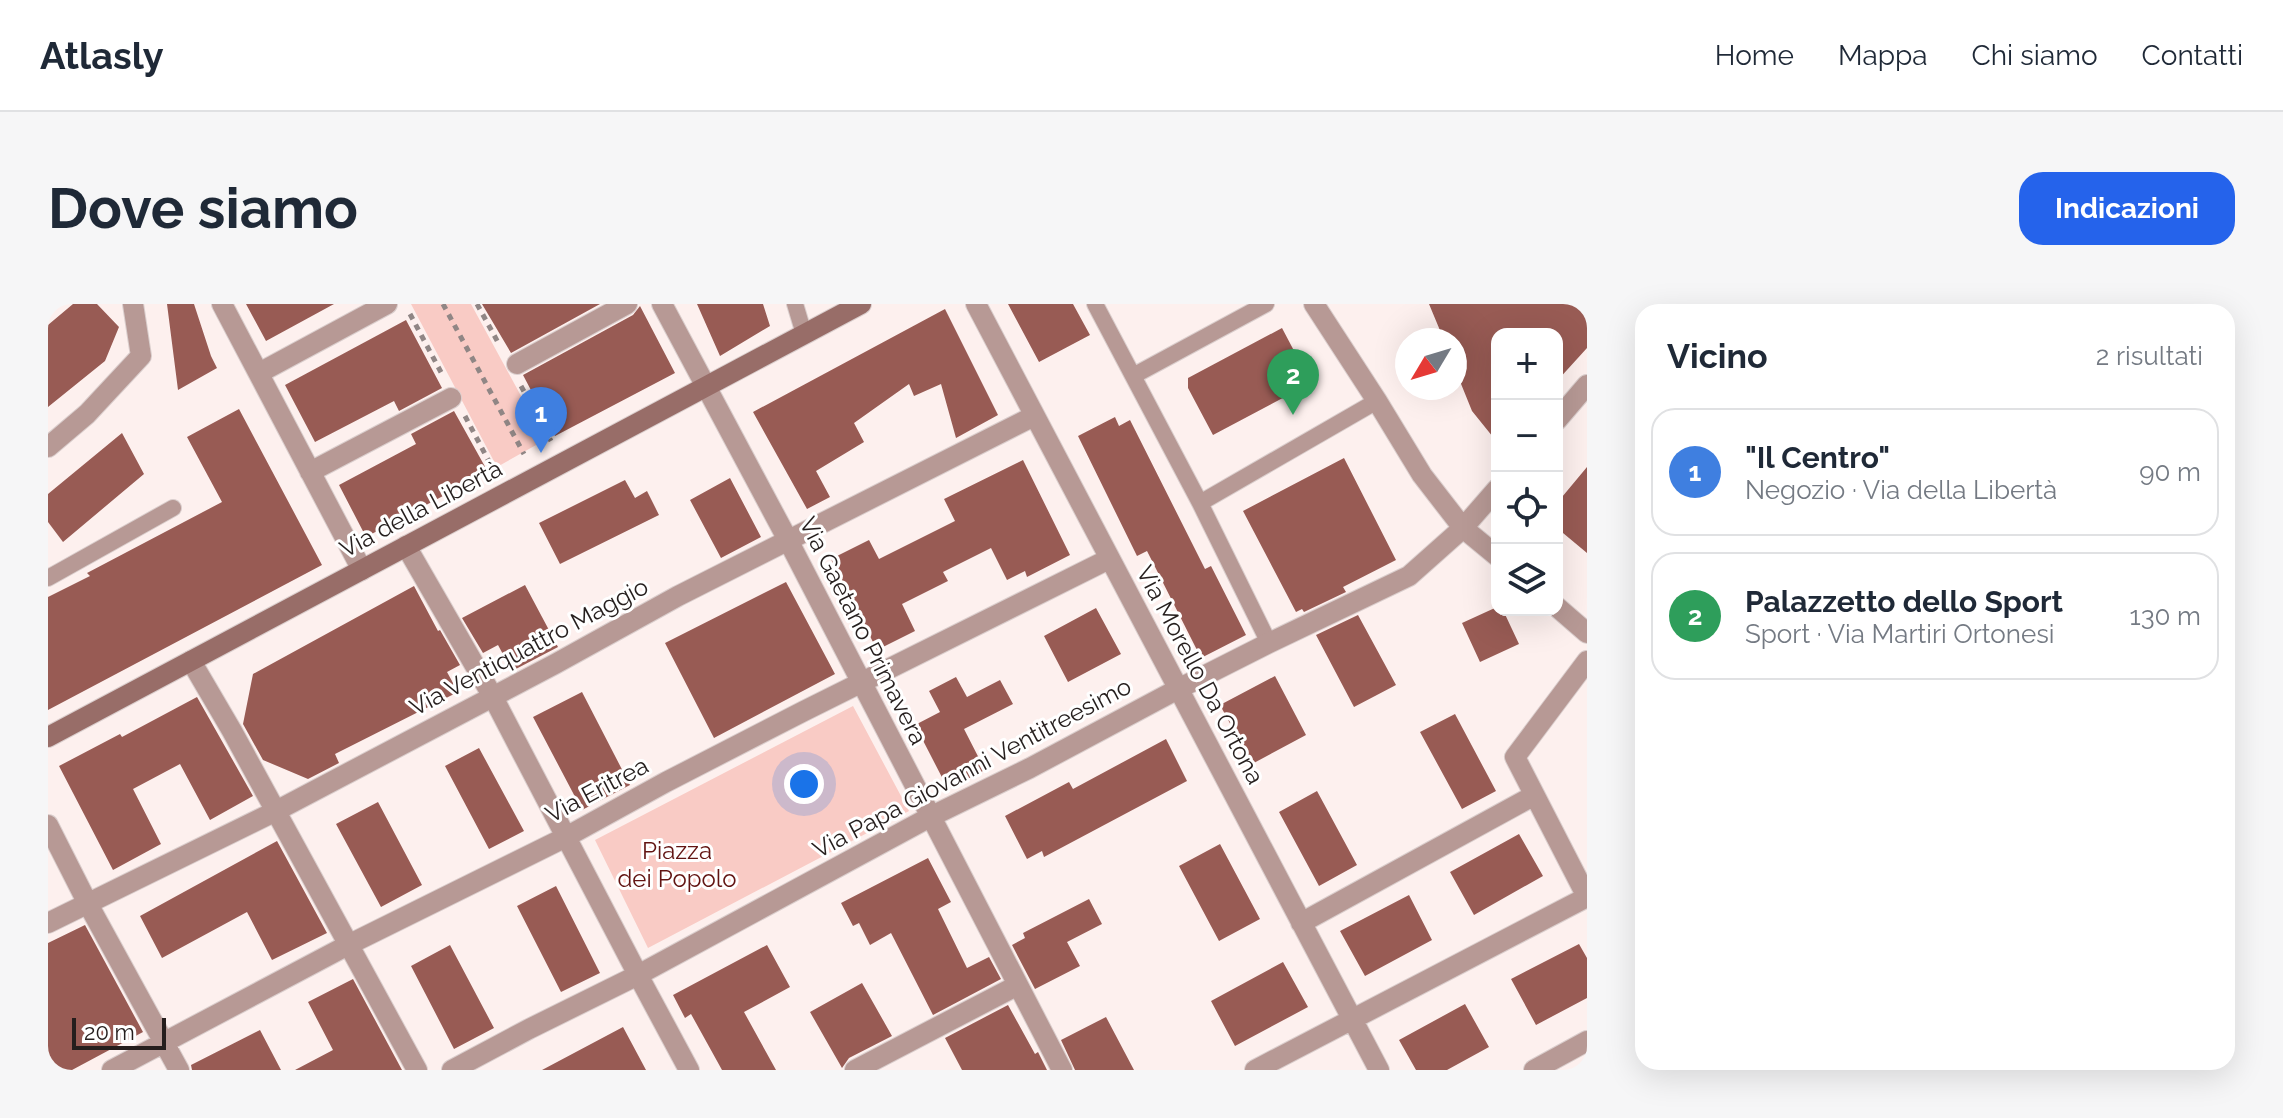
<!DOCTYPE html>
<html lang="it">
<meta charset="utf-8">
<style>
:root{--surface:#fff;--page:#f6f6f7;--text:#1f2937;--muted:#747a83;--line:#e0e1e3;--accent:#2563eb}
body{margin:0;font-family:Raleway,sans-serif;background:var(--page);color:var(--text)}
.controls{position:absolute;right:24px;top:24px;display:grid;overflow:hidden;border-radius:16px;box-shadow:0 8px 32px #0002}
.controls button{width:72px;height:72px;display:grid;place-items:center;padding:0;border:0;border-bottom:2px solid var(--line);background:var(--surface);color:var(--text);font:40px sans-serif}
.compass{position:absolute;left:1347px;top:24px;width:72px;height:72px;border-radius:50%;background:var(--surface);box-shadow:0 8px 32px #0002;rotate:232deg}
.scale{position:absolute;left:24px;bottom:20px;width:94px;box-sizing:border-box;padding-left:8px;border:4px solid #251e1d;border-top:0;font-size:22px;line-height:28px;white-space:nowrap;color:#251e1d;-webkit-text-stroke:6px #fff;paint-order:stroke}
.you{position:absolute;left:756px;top:480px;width:28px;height:28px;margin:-20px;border:6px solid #fff;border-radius:50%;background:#1a73e8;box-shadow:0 0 0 12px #1a73e833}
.badge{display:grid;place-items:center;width:52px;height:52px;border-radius:50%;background:var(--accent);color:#fff;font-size:26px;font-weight:700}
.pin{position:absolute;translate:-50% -66px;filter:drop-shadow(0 2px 4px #0008)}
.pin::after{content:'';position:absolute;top:42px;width:28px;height:24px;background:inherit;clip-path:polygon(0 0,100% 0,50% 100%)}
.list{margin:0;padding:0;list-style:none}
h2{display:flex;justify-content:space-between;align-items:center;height:104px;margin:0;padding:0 32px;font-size:34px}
h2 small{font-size:26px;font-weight:400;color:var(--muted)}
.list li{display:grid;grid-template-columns:52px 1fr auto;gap:24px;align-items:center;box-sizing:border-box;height:128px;margin:0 16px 16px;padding:0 16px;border:2px solid var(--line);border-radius:24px}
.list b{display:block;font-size:30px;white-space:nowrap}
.list p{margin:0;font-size:26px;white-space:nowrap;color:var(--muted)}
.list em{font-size:26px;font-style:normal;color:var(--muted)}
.icon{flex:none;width:44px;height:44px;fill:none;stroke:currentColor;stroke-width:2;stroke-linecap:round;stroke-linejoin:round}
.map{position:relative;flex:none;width:1539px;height:766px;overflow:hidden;border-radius:24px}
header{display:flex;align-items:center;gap:48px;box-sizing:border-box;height:112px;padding:0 40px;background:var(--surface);border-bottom:2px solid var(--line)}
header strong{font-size:38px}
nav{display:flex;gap:44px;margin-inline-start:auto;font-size:28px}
.intro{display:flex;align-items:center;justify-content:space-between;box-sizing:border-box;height:192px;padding:0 48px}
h1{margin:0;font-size:56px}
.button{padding:20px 36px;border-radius:24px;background:var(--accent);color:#fff;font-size:28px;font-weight:700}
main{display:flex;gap:48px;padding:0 48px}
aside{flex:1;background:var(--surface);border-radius:24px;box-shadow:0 8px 32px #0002}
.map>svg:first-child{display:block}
.green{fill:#f9cbc5}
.building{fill:#985b54}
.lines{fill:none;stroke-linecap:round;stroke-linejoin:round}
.service-casing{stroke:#dacecd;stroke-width:18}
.minor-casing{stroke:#dacecd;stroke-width:22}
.secondary-casing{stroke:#dacecd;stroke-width:22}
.path{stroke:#908685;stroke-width:5;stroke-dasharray:6 6;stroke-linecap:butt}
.service{stroke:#b79995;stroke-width:16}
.minor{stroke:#b79995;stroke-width:20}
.secondary{stroke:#986d68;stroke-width:20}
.labels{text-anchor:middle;stroke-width:6;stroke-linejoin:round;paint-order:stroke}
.street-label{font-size:24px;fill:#251e1d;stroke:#fff}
.park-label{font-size:24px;fill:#621412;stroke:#fff}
</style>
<header>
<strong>Atlasly</strong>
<nav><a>Home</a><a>Mappa</a><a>Chi siamo</a><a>Contatti</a></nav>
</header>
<div class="intro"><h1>Dove siamo</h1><a class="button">Indicazioni</a></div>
<main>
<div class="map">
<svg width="1539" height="766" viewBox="0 0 1539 766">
<rect width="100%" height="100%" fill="#fdf0ee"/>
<path class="green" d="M363,0h60l74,136 -48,27z
M805,402l56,105 -261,137 -53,-108z"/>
<path class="building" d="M25,0h24l22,23 -14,34 -57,46v-82z
M119,0h27l17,52 6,12 -39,22z
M198,0h88l-68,37z
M434,0h118l-89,49z
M649,0h66l7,22 -50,30z
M960,0h65l17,31 -51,27z
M1381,0h158v44l-30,33v-47h-60v108l-25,-31 -17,-42v-29h-11z
M592,2l35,67 -120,63 -32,-61 110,-60z
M897,5l53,106 -42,23 -15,-54 -27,12 -5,-12 -55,39 10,19 -48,29 14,26 -23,12 -54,-97z
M358,16l36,68 -43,23 -5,-10 -79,41 -30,-57z
M1234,24l29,55 -98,52 -25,-47v-10z
M191,105l83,156 -274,145v-113l42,-21 -3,-3 135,-71 -35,-65z
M406,107l34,61 -122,65 -27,-52 77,-41 -5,-10z
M1067,113l4,9 11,-6 75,149 6,-3 35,69 -45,23 -54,-107 -10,5 -59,-120z
M74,129l22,41 -81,68 -15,-20v-28z
M1296,154l52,102 -53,27 3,5 -42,20 -2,-3 -6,3 -53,-101z
M975,156l47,95 -43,22 -2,-6 -18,9 -16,-32 -48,24 5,9 -46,23 13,27 -38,19 -46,-91 38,-19 10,19 76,-38 -11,-22z
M1539,163v86l-30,-25v-25z
M682,174l31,59 -40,21 -31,-58z
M577,176l10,18 12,-7 12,24 -99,49 -21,-41z
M738,278l49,92 -121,64 -49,-95z
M477,281l33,62 -46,24 -14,-26 -15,8 -21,-35z
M366,282l24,45 2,-1 20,35 -13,7 11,20 -123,62 4,9 -31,16 -45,-19 -20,-36 10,-50z
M1449,303v3h6l16,34 -39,18 -18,-39z
M1048,304l25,46 -53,28 -24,-46z
M1310,311l38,70 -42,22 -38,-72z
M1227,372l31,59 -54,29 -32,-59z
M908,373l11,20 33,-17 13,24 -49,25 21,41 -37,19 -33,-64 25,-13 -11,-21z
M534,388l48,93 -48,25 -49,-93z
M149,393l56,99 -43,24 -30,-56 -47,25 28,55 -48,26 -54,-104 61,-32 2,3z
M1407,410l41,77 -34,18 -42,-77z
M1118,435l21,42 -143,76 -2,-6 -15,8 -22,-43 64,-34 4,7z
M431,444l45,83 -35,18 -44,-83z
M1269,487l40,74 -38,21 -40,-74z
M330,498l44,83 -41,22 -45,-83z
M1471,530l24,42 -69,39 -24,-43z
M229,537l50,92 -55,27 -25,-48 -85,46 -22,-42z
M1172,540l40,75 -41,22 -40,-75z
M880,554l23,44 -13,7 29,59 22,-11 12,22 -68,36 -42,-82 -21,12 -11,-22 -6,3 -12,-23z
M508,582l44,87 -39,19 -44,-86z
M1361,591l23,45 -67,36 -25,-45z
M1041,595l13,25 -35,18 13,24 -45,23 -23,-44 13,-7 -2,-5z
M37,621l58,107 -71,38h-24v-127z
M1531,640l8,14v40l-51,27 -25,-46z
M402,641l44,83 -40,21 -43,-83z
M719,641l23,42 -46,25 32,58h-54l-31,-56 -6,4 -12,-23z
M1235,658l25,45 -73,39 -24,-45z
M305,675l49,91h-107l38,-20 -25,-48z
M814,679l30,53 -43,22 -7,10 -32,-56z
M1417,700l24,43 -42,23h-31l-17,-30z
M960,701l27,49 3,-2 9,18h-85l-17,-32z
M1058,713l28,53h-59l-14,-30z
M575,723l23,43h-104z
M212,726l21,40h-89l-1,-5z"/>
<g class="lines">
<defs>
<path id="service" d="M747,0l9,30
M1047,0l105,199 69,140
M1085,72l133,-72
M1152,199l177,-102
M0,274l125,-70"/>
<path id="minor" d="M174,0l140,266
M614,0l127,238 273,528
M928,0l403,766
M1266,0l63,97 45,74 41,53 34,28
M469,60l110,-60
M211,69l128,-69
M1509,116l30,-35
M0,143l39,-33 54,-58 -8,-52
M262,168l141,-74
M358,242l87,151 145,278 51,95
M1509,303l30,26
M143,357l41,70 185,339
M1539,357l-72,96 72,140
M0,521l40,79 91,166
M0,619l228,-112 279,-147 123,-68 356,-180
M1253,619l232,-127
M64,766l236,-125 218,-108 100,-55 138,-71 305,-152
M404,766l77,-41 109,-54 292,-158 100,-49 148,-79 91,-46 140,-67 54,-48 34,-39
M807,766l163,-85
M1207,766l332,-173
M1486,766l53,-29"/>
<path id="secondary" d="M0,433l813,-433"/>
</defs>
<use href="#service" class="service-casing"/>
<use href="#minor" class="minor-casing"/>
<use href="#secondary" class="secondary-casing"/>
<path class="path" d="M395,0l81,150
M429,0l23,42
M362,10l33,62
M473,82l30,55
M417,112l29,55"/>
<use href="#service" class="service"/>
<use href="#minor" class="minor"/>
<use href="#secondary" class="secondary"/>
</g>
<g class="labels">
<g class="street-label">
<text transform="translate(373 205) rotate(-28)" y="8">Via della Libertà</text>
<text transform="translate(815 327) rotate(63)" y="8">Via Gaetano Primavera</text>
<text transform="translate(481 343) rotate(-28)" y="8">Via Ventiquattro Maggio</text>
<text transform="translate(1152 371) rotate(62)" y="8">Via Morello Da Ortona</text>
<text transform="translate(924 464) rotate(-28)" y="8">Via Papa Giovanni Ventitreesimo</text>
<text transform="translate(549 486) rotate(-28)" y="8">Via Eritrea</text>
</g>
<g class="park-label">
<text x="629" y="555">Piazza<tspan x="629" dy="28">dei Popolo</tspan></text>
</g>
</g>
</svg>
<div class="controls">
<button>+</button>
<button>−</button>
<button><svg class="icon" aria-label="locate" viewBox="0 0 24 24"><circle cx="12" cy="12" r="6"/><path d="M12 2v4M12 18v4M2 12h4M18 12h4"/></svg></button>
<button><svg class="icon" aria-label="layers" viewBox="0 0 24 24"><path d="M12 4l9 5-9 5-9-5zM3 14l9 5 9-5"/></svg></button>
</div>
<svg class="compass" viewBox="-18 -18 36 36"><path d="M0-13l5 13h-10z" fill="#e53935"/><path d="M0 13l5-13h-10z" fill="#747a83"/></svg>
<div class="scale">20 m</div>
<div class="you"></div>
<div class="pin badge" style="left:493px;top:149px;background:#3f7fe0">1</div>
<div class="pin badge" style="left:1245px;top:111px;background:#2e9e5b">2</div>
</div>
<aside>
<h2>Vicino<small>2 risultati</small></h2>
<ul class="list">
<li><span class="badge" style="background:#3f7fe0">1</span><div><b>&quot;Il Centro&quot;</b><p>Negozio · Via della Libertà</p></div><em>90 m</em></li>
<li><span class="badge" style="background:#2e9e5b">2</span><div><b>Palazzetto dello Sport</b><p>Sport · Via Martiri Ortonesi</p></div><em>130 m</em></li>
</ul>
</aside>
</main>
